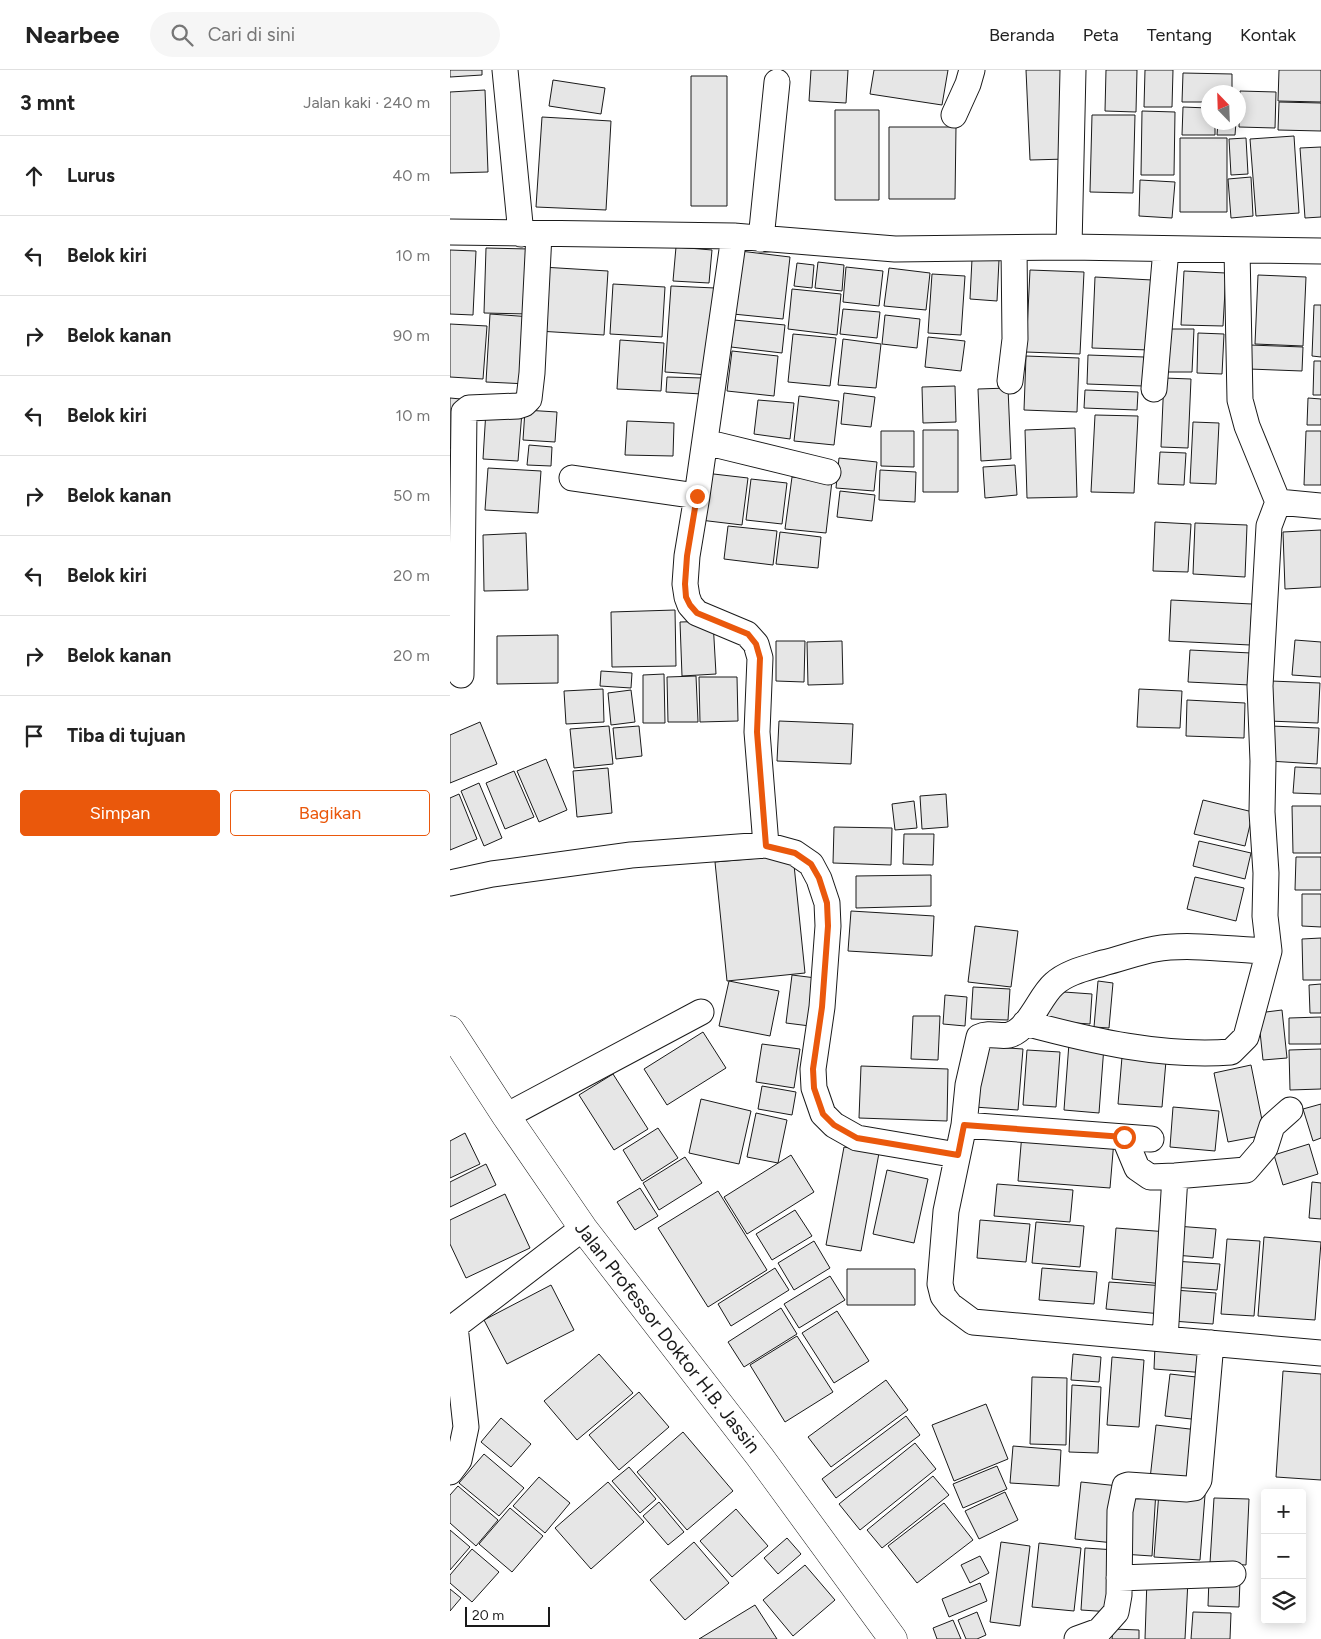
<!DOCTYPE html>
<html lang="id">
<meta charset="utf-8">
<style>
:root{--surface:#fff;--page:#f6f6f6;--text:#222;--muted:#767676;--line:#e0e0e0;--accent:#ea580c}
body{margin:0;font-family:Figtree,sans-serif;background:var(--page);color:var(--text)}
.controls{position:absolute;right:15px;bottom:15px;display:grid;overflow:hidden;border-radius:5px;box-shadow:0 2px 12px #0003}
.controls button{width:45px;height:45px;display:grid;place-items:center;padding:0;border:0;border-bottom:1px solid var(--line);background:var(--surface);color:var(--text);font:25px sans-serif}
.compass{position:absolute;left:751px;top:15px;width:45px;height:45px;border-radius:50%;background:var(--surface);box-shadow:0 2px 12px #0003;rotate:337deg}
.scale{position:absolute;left:15px;bottom:12px;width:85px;box-sizing:border-box;padding-left:5px;border:2px solid #1a1a1a;border-top:0;font-size:14px;line-height:18px;white-space:nowrap;color:#1a1a1a;-webkit-text-stroke:4px #fff;paint-order:stroke}
.stop{position:absolute;width:15px;height:15px;margin:-11px;border:4px solid #ea580c;border-radius:50%;background:#fff}
.stop.end{background:#ea580c;border-color:#fff;box-shadow:0 1px 5px #0008}
.list{margin:0;padding:0;list-style:none}
h2{display:flex;justify-content:space-between;align-items:center;height:65px;margin:0;padding:0 20px;font-size:21px}
h2 small{font-size:16px;font-weight:400;color:var(--muted)}
.list li{display:grid;grid-template-columns:32px 1fr auto;gap:15px;align-items:center;box-sizing:border-box;height:80px;padding:0 20px;border-top:1px solid var(--line)}
.list b{display:block;font-size:19px;white-space:nowrap}
.list em{font-size:16px;font-style:normal;color:var(--muted)}
.actions{display:flex;gap:10px;padding:15px 20px}
.actions a{flex:1;padding:11px 0;border:1px solid var(--accent);border-radius:5px;text-align:center;font-size:18px;color:var(--accent)}
.actions .main{background:var(--accent);color:#fff}
.icon{flex:none;width:28px;height:28px;fill:none;stroke:currentColor;stroke-width:2;stroke-linecap:round;stroke-linejoin:round}
.map{position:relative;flex:none;width:871px;height:1569px;overflow:hidden}
header{display:flex;align-items:center;gap:30px;box-sizing:border-box;height:70px;padding:0 25px;background:var(--surface);border-bottom:1px solid var(--line)}
header strong{font-size:24px}
nav{display:flex;gap:28px;margin-inline-start:auto;font-size:18px}
.search{width:350px;height:45px;background:var(--page);display:flex;align-items:center;gap:12px;box-sizing:border-box;padding:0 18px;border-radius:28px;color:var(--muted);font-size:19px}
main{display:flex}
aside{flex:1;background:var(--surface)}
.map>svg:first-child{display:block}
.building{fill:#e6e6e6;stroke:#1a1a1a}
.lines{fill:none;stroke-linecap:round;stroke-linejoin:round}
.street-casing{stroke:#1a1a1a;stroke-width:27}
.highway-casing{stroke:#1a1a1a;stroke-width:29}
.street{stroke:#fff;stroke-width:25}
.highway{stroke:#fff;stroke-width:28}
.route{stroke:#ea580c;stroke-width:6}
.labels{text-anchor:middle;stroke-width:4;stroke-linejoin:round;paint-order:stroke}
.street-label{font-size:19px;fill:#1a1a1a;stroke:#fff}
</style>
<header>
<strong>Nearbee</strong>
<div class="search"><svg class="icon" aria-label="search" viewBox="0 0 24 24"><circle cx="10" cy="10" r="6"/><path d="M15 15l6 6"/></svg>Cari di sini</div>
<nav><a>Beranda</a><a>Peta</a><a>Tentang</a><a>Kontak</a></nav>
</header>
<main>
<aside>
<h2>3 mnt<small>Jalan kaki · 240 m</small></h2>
<ul class="list">
<li><svg class="icon" aria-label="ahead" viewBox="0 0 24 24"><path d="M12 20V5M6 11l6-6 6 6"/></svg><div><b>Lurus</b></div><em>40 m</em></li>
<li><svg class="icon" aria-label="left" viewBox="0 0 24 24"><path d="M17 20v-9H6M10 6l-5 5 5 5"/></svg><div><b>Belok kiri</b></div><em>10 m</em></li>
<li><svg class="icon" aria-label="right" viewBox="0 0 24 24"><path d="M7 20v-9h11M14 6l5 5-5 5"/></svg><div><b>Belok kanan</b></div><em>90 m</em></li>
<li><svg class="icon" aria-label="left" viewBox="0 0 24 24"><path d="M17 20v-9H6M10 6l-5 5 5 5"/></svg><div><b>Belok kiri</b></div><em>10 m</em></li>
<li><svg class="icon" aria-label="right" viewBox="0 0 24 24"><path d="M7 20v-9h11M14 6l5 5-5 5"/></svg><div><b>Belok kanan</b></div><em>50 m</em></li>
<li><svg class="icon" aria-label="left" viewBox="0 0 24 24"><path d="M17 20v-9H6M10 6l-5 5 5 5"/></svg><div><b>Belok kiri</b></div><em>20 m</em></li>
<li><svg class="icon" aria-label="right" viewBox="0 0 24 24"><path d="M7 20v-9h11M14 6l5 5-5 5"/></svg><div><b>Belok kanan</b></div><em>20 m</em></li>
<li><svg class="icon" aria-label="arrive" viewBox="0 0 24 24"><path d="M6 21V4h12l-3 4 3 4H6"/></svg><div><b>Tiba di tujuan</b></div></li>
</ul>
<div class="actions"><a class="main">Simpan</a><a>Bagikan</a></div>
</aside>
<div class="map">
<svg width="871" height="1569" viewBox="0 0 871 1569">
<rect width="100%" height="100%" fill="#fff"/>
<path class="building" d="M0,0h32v5l-32,2z
M361,0h37l-2,33 -37,-2z
M424,0h74l-6,35 -72,-11z
M576,0h38l3,89 -37,1z
M656,0h31l-1,42 -31,-1z
M695,0h28l-1,37h-28z
M829,0h42v32l-43,-1z
M733,3l49,1v18h-24v10h-26z
M241,6h36v130h-36z
M103,10l52,8 -4,26 -52,-8z
M35,20l3,82 -38,1v-81z
M790,21l36,1 -1,36 -36,-1z
M829,32l42,1v28l-43,-1z
M733,37l25,1v14h7v13h-33z
M385,40h44v90h-44z
M692,41l33,1 -1,63h-33z
M642,45h43l-2,78 -43,-1z
M92,47l69,4 -5,89 -70,-3z
M768,52h18l-1,13h-18z
M439,57h67l-1,72h-66z
M844,66l5,77 -43,3 -6,-77z
M730,68h47v74h-47z
M796,68l2,36 -17,1 -2,-36z
M871,77v70l-16,1 -5,-70z
M801,107l2,39 -22,2 -3,-39z
M690,110l35,2 -3,36 -33,-2z
M226,177l36,3 -3,33 -36,-2z
M36,178l43,1 -1,65 -44,-1z
M0,180l26,1 -3,64 -23,-1z
M290,181l50,6 -7,62 -50,-5z
M522,189l27,1 -2,41 -27,-2z
M368,192l26,3 -2,26 -27,-3z
M347,193l17,2 -2,23 -18,-2z
M92,197l66,4 -4,64 -66,-4z
M396,197l37,4 -4,35 -36,-4z
M439,198l41,5 -4,37 -42,-4z
M580,200l54,2 -4,82 -54,-2z
M734,201l42,2 -3,53 -42,-1z
M482,204l33,2 -4,59 -33,-2z
M808,205l48,2 -3,69 -48,-2z
M645,207l57,3 -3,70 -57,-2z
M163,214l52,3 -3,50 -52,-3z
M221,216l44,2 -6,87 -44,-3z
M342,219l49,5 -4,41 -49,-6z
M864,235h7v52l-9,-1z
M393,239l37,3 -3,26 -37,-4z
M40,244l42,3 -4,67 -42,-2z
M435,245l35,4 -3,29 -35,-4z
M284,250l51,5 -3,28 -51,-6z
M0,254l37,2 -4,53 -33,-2z
M718,259h26l-2,43h-27z
M748,263l26,1 -2,40 -25,-1z
M343,264l43,4 -6,48 -42,-4z
M478,267l37,4 -4,30 -36,-4z
M393,269l38,5 -5,44 -38,-3z
M170,270l44,3 -3,48 -44,-2z
M800,275l53,2 -1,24 -53,-2z
M282,281l46,5 -4,40 -47,-5z
M638,285l56,2 -1,29 -56,-2z
M576,286l53,2 -2,54 -53,-2z
M864,291h7v34h-8z
M217,307l36,1 -1,16 -36,-2z
M714,308l27,1 -3,69 -27,-1z
M505,316l1,36 -33,1 -1,-36z
M558,318l3,71 -30,2 -3,-72z
M635,320l53,2 -1,18 -53,-2z
M394,323l31,4 -4,30 -30,-3z
M349,326l40,5 -5,44 -40,-4z
M0,328l11,1 -3,50 -8,-1z
M858,328l13,1v26h-14z
M308,330l36,3 -4,36 -36,-5z
M36,340l36,2 -4,49 -35,-2z
M75,340l32,2 -2,30 -32,-2z
M645,345l43,1 -4,77 -43,-1z
M177,351l47,2 -1,33 -48,-1z
M743,352l26,1 -3,61 -26,-1z
M625,358l2,69 -50,1 -2,-68z
M473,360h35v62h-35z
M431,361h33v36l-33,-1z
M856,361h15v54h-17z
M79,375l23,2 -1,19 -24,-1z
M710,382l26,1 -2,32 -26,-1z
M389,388l38,4 -3,29 -38,-3z
M565,395l2,30 -32,3 -2,-31z
M38,398l53,3 -3,42 -53,-3z
M430,400l36,2 -1,30 -36,-2z
M255,403l43,5 -6,47 -42,-5z
M342,407l40,4 -6,52 -41,-4z
M301,409l36,4 -5,41 -36,-4z
M390,421l35,4 -3,26 -35,-4z
M705,452l36,2 -3,48 -35,-1z
M745,453l52,2 -2,52 -52,-3z
M278,456l49,5 -4,34 -49,-6z
M871,460v57l-36,2 -2,-57z
M330,462l41,5 -3,31 -42,-4z
M76,463l2,57 -44,1 -1,-56z
M721,530l81,4 -2,41 -81,-4z
M225,540l1,56 -64,1 -1,-55z
M263,551l3,53 -34,2 -2,-54z
M108,565v48l-61,1v-48z
M845,570l26,2v35l-29,-2z
M326,571h29l-1,41 -28,-1z
M392,571l1,43 -35,1 -1,-43z
M740,580l61,3 -1,32 -62,-3z
M151,601l31,2 -1,15 -31,-2z
M214,604l1,49h-22v-48z
M246,606l2,46h-30l-1,-45z
M249,607h38l1,44 -38,1z
M821,611l49,2 -2,40 -49,-2z
M153,619l1,33 -38,2 -2,-33z
M689,619l43,2 -2,37 -43,-1z
M181,620l4,32 -24,3 -3,-32z
M737,630l58,3 -1,35 -58,-2z
M329,651l74,3 -2,40 -74,-3z
M30,652l17,42 -47,19v-48z
M159,656l4,38 -39,4 -4,-39z
M189,656l3,30 -26,3 -3,-31z
M821,656l48,2 -2,36 -48,-3z
M96,689l21,51 -28,12 -22,-51z
M845,697l26,1v26l-28,-1z
M158,698l4,45 -35,4 -4,-46z
M64,701l20,46 -29,12 -19,-46z
M29,713l23,55 -18,8 -23,-55z
M9,724l18,45 -27,11v-52z
M496,724l2,33 -26,2 -2,-33z
M753,730l50,12 -8,34 -51,-12z
M464,731l3,27 -22,2 -3,-26z
M842,736h29v47h-28z
M384,757l58,1 -1,37 -58,-2z
M454,764h30l-1,31 -30,-1z
M749,771l52,12 -6,26 -52,-13z
M343,785l12,118 -78,8 -12,-119z
M846,787h25v33h-26z
M481,805v31l-75,2v-32z
M745,807l49,11 -8,33 -49,-12z
M852,824h19v33l-19,-1z
M401,841l83,5 -2,40 -84,-5z
M525,856l43,5 -7,56 -43,-5z
M871,868v42h-18l-1,-41z
M342,905l24,3 -6,48 -24,-3z
M279,911l50,10 -9,45 -51,-10z
M648,911l15,2 -4,45 -15,-1z
M871,914v29h-11l-1,-28z
M523,917l37,2 -2,31 -37,-1z
M600,921l42,3 -2,30 -43,-3z
M495,925l22,2 -2,29 -22,-2z
M832,940l5,48 -24,2 -5,-47z
M463,946h27l-2,44 -27,-1z
M871,947v27h-32v-26z
M253,962l23,36 -59,37 -23,-36z
M619,973l35,3 -5,67 -35,-3z
M312,974l38,5 -6,39 -38,-6z
M529,976l44,3 -5,61 -44,-3z
M871,979v40l-31,1 -1,-40z
M577,980l33,2 -4,55 -33,-2z
M672,987l44,4 -4,46 -44,-3z
M801,995l14,70 -37,7 -14,-69z
M411,996l87,3 -1,52 -88,-3z
M163,1004l35,55 -34,21 -35,-55z
M312,1016l34,6 -4,23 -34,-6z
M251,1029l50,12 -12,53 -50,-11z
M871,1034v34l-8,3 -10,-32z
M723,1037l46,4 -4,40 -45,-4z
M306,1043l31,7 -9,43 -31,-6z
M208,1058l20,30 -36,23 -19,-31z
M15,1063l15,31 -30,14v-37z
M572,1063l92,7 -4,48 -92,-7z
M859,1074l9,30 -35,11 -9,-30z
M394,1077l35,6 -18,98 -35,-6z
M341,1085l23,37 -67,42 -23,-37z
M235,1087l17,26 -43,27 -16,-27z
M36,1094l10,21 -46,22v-25z
M437,1100l41,9 -14,64 -41,-9z
M862,1112l9,1v36l-12,-1z
M547,1114l76,6 -3,32 -76,-6z
M190,1118l18,28 -23,14 -18,-28z
M268,1121l49,79 -59,37 -50,-79z
M55,1124l25,54 -64,30 -16,-34v-24z
M345,1140l17,26 -40,24 -16,-26z
M530,1150l50,4 -4,38 -49,-4z
M586,1152l48,4 -4,41 -48,-4z
M726,1156l40,3 -3,29 -39,-3z
M666,1158l52,4 -4,52 -52,-5z
M814,1167l57,5 -6,78 -57,-4z
M777,1169l33,2 -6,75 -33,-2z
M364,1171l16,27 -36,22 -16,-27z
M723,1191l47,3 -3,26 -46,-3z
M325,1198l14,22 -58,36 -13,-22z
M592,1198l55,4 -3,32 -55,-4z
M397,1199h68v36h-68z
M380,1206l15,24 -46,28 -15,-24z
M659,1212l56,4 -3,28 -56,-5z
M101,1215l23,45 -67,34 -23,-44z
M724,1220l42,3 -3,31 -41,-3z
M331,1238l16,26 -53,33 -16,-25z
M387,1241l32,50 -35,22 -32,-50z
M347,1266l36,56 -48,30 -35,-57z
M705,1276l54,4 -2,23 -53,-4z
M149,1284l34,39 -56,47 -33,-39z
M623,1284l28,3 -2,25 -28,-2z
M662,1287l32,3 -5,67 -32,-2z
M833,1301l38,3v106l-45,-3z
M720,1304l35,4 -5,42 -35,-4z
M582,1307l35,1 -1,67 -36,-1z
M436,1310l22,30 -77,57 -23,-30z
M622,1315l29,2 -3,66 -29,-1z
M189,1322l30,35 -50,43 -30,-35z
M536,1334l22,55 -54,22 -22,-56z
M456,1346l14,19 -84,63 -14,-19z
M51,1348l30,26 -20,23 -30,-25z
M706,1355l42,5 -6,53 -42,-4z
M233,1362l50,59 -46,39 -50,-58z
M465,1373l21,26 -76,61 -21,-26z
M563,1376l48,4 -2,36 -49,-3z
M34,1384l40,34 -25,28 -40,-33z
M547,1396l10,23 -44,19 -10,-24z
M179,1397l27,32 -16,14 -28,-32z
M483,1406l16,19 -67,53 -15,-18z
M89,1407l31,26 -25,30 -32,-27z
M158,1412l36,40 -53,47 -36,-41z
M631,1412l38,4 -5,57 -39,-4z
M8,1416l40,34 -22,26 -26,-23v-28z
M676,1418l30,2 -4,66 -30,-2z
M555,1422l13,28 -39,19 -14,-28z
M709,1422l46,3 -5,65 -46,-3z
M764,1428l35,1 -3,66 -36,-2z
M209,1432l25,30 -16,13 -25,-29z
M494,1433l29,37 -56,43 -29,-37z
M60,1438l33,28 -31,36 -33,-28z
M286,1439l32,37 -36,31 -32,-36z
M0,1460l20,17 -20,23z
M337,1468l14,16 -23,20 -14,-16z
M244,1472l35,41 -44,37 -35,-40z
M551,1472l29,4 -10,80 -30,-4z
M589,1473l42,5 -7,63 -42,-4z
M635,1478l31,2 -4,62 -31,-2z
M22,1479l27,23 -27,30 -22,-19v-8z
M530,1486l9,17 -19,10 -9,-18z
M355,1495l30,35 -42,36 -30,-36z
M759,1508l31,2 -1,27 -31,-1z
M697,1509l41,1 -3,59h-40z
M530,1513l7,18 -38,16 -7,-18z
M0,1519l11,9 -11,13z
M305,1535l22,34h-78z
M527,1542l9,23 -9,4h-11l-8,-19z
M743,1542l38,1 -1,26h-39z
M503,1550l8,19h-24l-4,-11z
M663,1559l26,1v9h-27z"/>
<g class="lines">
<defs>
<path id="street" d="M55,0l16,164
M504,45l14,-31 4,-14
M0,162l284,4 161,13 174,-2 252,4
M284,166l-37,260 -10,60 -2,28 2,13 3,8 7,8 50,21 9,10 4,14 -3,74 9,113
M311,169l16,-157
M619,177l4,-177
M560,311l5,-42 -1,-91
M704,319l12,-140
M255,372l123,30
M122,408l125,18
M828,432l43,4
M11,605l3,-263 5,-4 49,-2 6,-2 5,-5 3,-26 7,-139
M0,813l42,-9 139,-19 135,-10 29,8 16,11 8,15 8,24 1,23 -6,81 -9,62 1,19 9,26 11,11 23,13 100,17
M819,881c-35,-1 -81,-8 -114,-2 -17,3 -35,10 -52,14 -16,5 -36,9 -49,21 -15,13 -24,45 -45,51 -9,2 -20,-3 -30,2l-11,48 -4,40 -18,86 -6,73 3,12 7,9 23,17 348,31
M575,953c67,18 136,34 206,29l15,-15 23,-86 -4,-35 1,-43 -4,-61 1,-51 -3,-75 9,-160 9,-24 -31,-76 -7,-26 -3,-150
M56,1046l195,-104
M514,1055l187,14
M674,1067l13,31 13,9 25,-1 71,-6 19,-22 7,-22 18,-16
M715,1269l10,-163
M0,1402l9,-12 7,-33 -11,-101 128,-98
M669,1508l114,-4
M627,1569l22,-8 17,-19 3,-17 1,-84 5,-25 3,-1 59,4 7,-1 5,-8 12,-137"/>
<path id="highway" d="M0,960l56,86 77,112 177,229 133,182"/>
</defs>
<use href="#street" class="street-casing"/>
<use href="#highway" class="highway-casing"/>
<use href="#street" class="street"/>
<use href="#highway" class="highway"/>
</g>
<g class="lines">
<path class="route" d="M247,426l-10,60 -2,28 1,13 4,8 7,8 51,21 8,10 4,14 -3,74 9,114 29,7 16,11 8,14 8,25 1,23 -6,81 -9,62 1,19 9,26 11,11 23,13 101,17 6,-30 160,12"/>
</g>
<g class="labels">
<g class="street-label">
<text transform="translate(218 1267) rotate(52)" y="7">Jalan Professor Doktor H.B. Jassin</text>
</g>
</g>
</svg>
<div class="controls">
<button>+</button>
<button>−</button>
<button><svg class="icon" aria-label="layers" viewBox="0 0 24 24"><path d="M12 4l9 5-9 5-9-5zM3 14l9 5 9-5"/></svg></button>
</div>
<svg class="compass" viewBox="-18 -18 36 36"><path d="M0-13l5 13h-10z" fill="#e53935"/><path d="M0 13l5-13h-10z" fill="#767676"/></svg>
<div class="scale">20 m</div>
<div class="stop" style="left:674px;top:1067px"></div>
<div class="stop end" style="left:247px;top:426px"></div>
</div>
</main>
